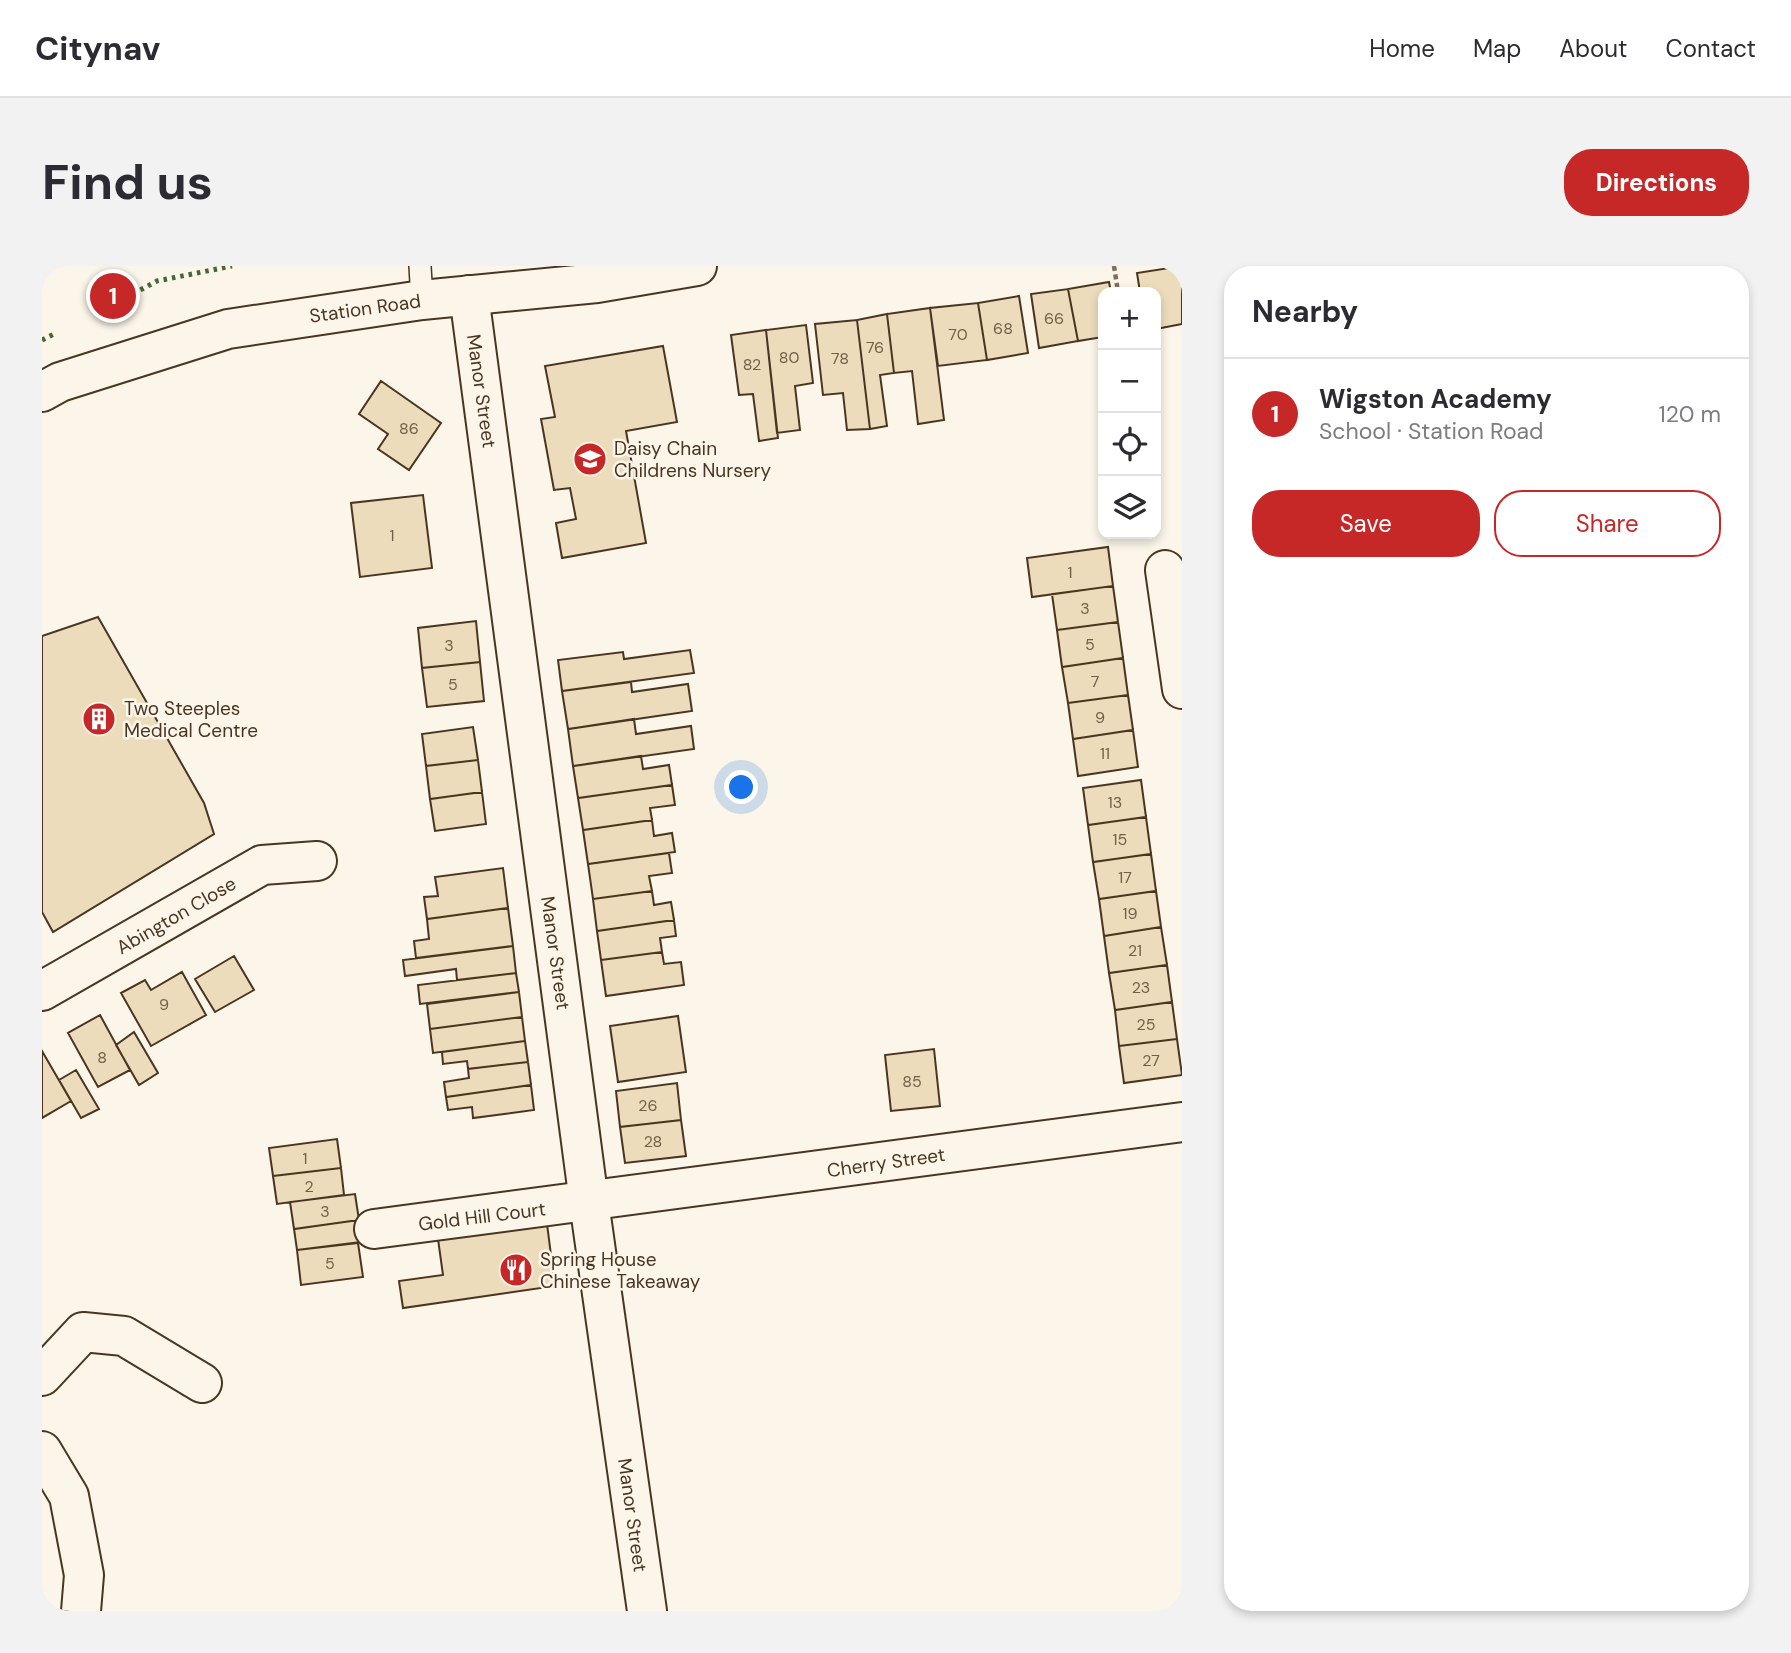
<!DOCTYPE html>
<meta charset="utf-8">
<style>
:root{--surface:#fff;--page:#f2f2f3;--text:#2b2b33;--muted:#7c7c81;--line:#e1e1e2;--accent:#c62828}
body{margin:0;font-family:"DM Sans",sans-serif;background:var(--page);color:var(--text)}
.controls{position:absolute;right:21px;top:21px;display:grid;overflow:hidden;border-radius:14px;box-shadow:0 4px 10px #0003}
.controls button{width:63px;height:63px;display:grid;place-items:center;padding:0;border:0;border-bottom:2px solid var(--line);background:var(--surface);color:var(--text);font:35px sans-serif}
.you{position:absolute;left:700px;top:522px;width:24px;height:24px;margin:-18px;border:5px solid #fff;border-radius:50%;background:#1a73e8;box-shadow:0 0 0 10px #1a73e833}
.badge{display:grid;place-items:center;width:46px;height:46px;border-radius:50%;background:var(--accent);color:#fff;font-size:23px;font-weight:700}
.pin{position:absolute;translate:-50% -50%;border:4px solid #fff;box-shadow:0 2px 7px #0006}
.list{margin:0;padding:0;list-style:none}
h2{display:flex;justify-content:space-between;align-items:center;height:91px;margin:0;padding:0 28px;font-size:30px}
h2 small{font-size:23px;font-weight:400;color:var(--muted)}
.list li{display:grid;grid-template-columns:46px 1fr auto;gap:21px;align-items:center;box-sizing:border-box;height:112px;padding:0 28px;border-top:2px solid var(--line)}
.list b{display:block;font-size:26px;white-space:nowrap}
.list p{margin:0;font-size:23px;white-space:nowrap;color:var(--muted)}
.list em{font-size:23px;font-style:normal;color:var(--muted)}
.actions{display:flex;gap:14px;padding:21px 28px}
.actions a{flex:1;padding:16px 0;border:2px solid var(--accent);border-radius:28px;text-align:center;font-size:24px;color:var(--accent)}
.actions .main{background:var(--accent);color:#fff}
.icon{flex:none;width:38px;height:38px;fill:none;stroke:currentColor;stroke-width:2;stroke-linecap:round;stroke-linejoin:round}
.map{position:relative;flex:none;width:1140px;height:1345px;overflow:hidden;border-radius:28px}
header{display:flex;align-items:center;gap:42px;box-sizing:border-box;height:98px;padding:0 35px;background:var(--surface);border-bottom:2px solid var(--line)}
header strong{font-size:33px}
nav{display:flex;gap:38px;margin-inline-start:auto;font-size:24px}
.intro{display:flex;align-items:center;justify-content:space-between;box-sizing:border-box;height:168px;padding:0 42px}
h1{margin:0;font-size:49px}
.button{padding:18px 32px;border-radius:28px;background:var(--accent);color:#fff;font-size:24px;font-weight:700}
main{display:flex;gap:42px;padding:0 42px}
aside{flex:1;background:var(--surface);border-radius:28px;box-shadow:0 4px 10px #0003}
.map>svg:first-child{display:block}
.building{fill:#ecdcbc;stroke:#4a3520;stroke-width:2}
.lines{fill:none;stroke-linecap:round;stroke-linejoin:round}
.service-casing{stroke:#4a3520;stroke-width:24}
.minor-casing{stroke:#4a3520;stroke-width:42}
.secondary-casing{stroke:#4a3520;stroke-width:42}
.path{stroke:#7f6f5c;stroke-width:4.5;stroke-dasharray:5 3.5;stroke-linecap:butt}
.service{stroke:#fbf6e9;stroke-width:21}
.minor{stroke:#fbf6e9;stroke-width:38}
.secondary{stroke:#fbf6e9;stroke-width:38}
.hedge{stroke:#436837;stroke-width:5;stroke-dasharray:3.5 5;stroke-linecap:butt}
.labels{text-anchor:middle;stroke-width:5;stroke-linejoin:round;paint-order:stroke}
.number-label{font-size:16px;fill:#725f47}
.street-label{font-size:19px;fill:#4a3520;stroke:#fbf6e9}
.poi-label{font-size:19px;fill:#4a3520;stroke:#fbf6e9;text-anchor:start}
</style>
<header>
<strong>Citynav</strong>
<nav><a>Home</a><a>Map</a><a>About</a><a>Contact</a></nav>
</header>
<div class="intro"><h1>Find us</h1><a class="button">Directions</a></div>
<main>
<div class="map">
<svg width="1140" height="1345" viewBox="0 0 1140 1345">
<rect width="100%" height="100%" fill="#fbf6e9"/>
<path class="building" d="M1140,0v58l-26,5v-37h-16l-3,-19z
M1067,16l2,10h-8v45l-25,4 -10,-52z
M1026,23l10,52 -39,7 -8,-54z
M977,30l9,57 -41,7 -9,-57z
M936,37l9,57 -49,6 -8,-58z
M888,42l14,112 -26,4 -6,-53 -18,2 -7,-59z
M845,48l7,59 -14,2 7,51 -17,3 -13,-109z
M815,54l13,109 -23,1 -4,-37 -20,2 -8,-71z
M764,59l7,58 -18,3 5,44 -23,3 -11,-103z
M724,64l12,108 -19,3 -6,-47 -14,1 -8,-60z
M621,80l14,76 -51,9 20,112 -84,15 -6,-35 20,-4 -6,-31 -16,2 -13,-71 14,-2 -10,-51z
M339,115l60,42 -32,47 -31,-21 10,-15 -29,-20z
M381,229l9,73 -72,9 -9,-74z
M1066,281l5,39 -81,11 -5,-39z
M1071,320l5,36 -61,8 -5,-36z
M56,351l106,186 10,31 -161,98 -11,-20v-276z
M434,355l4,41 -58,6 -4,-40z
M1076,356l5,36 -61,9 -5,-37z
M648,384l4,23 -132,18 -4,-31 65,-8 1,7z
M1081,392l5,37 -60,8 -6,-36z
M438,396l4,39 -57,6 -5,-39z
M589,416l1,10 56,-8 4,27 -124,18 -6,-38z
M1086,429l5,35 -60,9 -5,-36z
M592,453l2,15 55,-8 3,23 -121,17 -5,-37z
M431,461l5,33 -52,6 -4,-32z
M1091,464l5,37 -60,9 -5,-37z
M599,490l2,13 26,-4 3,20 -94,13 -5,-32z
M436,494l4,32 -52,7 -4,-33z
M1099,514l5,37 -58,8 -5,-37z
M630,519l3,20 -25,3 2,12 -69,10 -5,-32z
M440,526l4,32 -51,7 -5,-32z
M1104,551l5,37 -58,8 -5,-37z
M610,554l2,16 18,-3 3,19 -87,12 -5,-34z
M627,587l3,20 -23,3 3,15 -59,8 -5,-35z
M1109,588l5,37 -57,8 -6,-37z
M461,602l5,40 -81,11 -3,-22 14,-1 -3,-19z
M610,625l2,14 17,-3 3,18 -77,11 -4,-32z
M1114,625l5,36 -57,9 -5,-37z
M466,642l5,38 -97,12 -2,-17 15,-2 -2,-20z
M632,654l2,16 -16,2 2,14 -61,8 -4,-29z
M1119,661l6,38 -58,8 -5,-37z
M471,680l3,27 -59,7 -1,-11 -51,7 -2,-16z
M620,686l2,12 17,-2 3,23 -78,11 -5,-36z
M192,690l20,34 -39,22 -20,-33z
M1125,699l5,37 -57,8 -6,-37z
M140,706l24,43 -55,31 -30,-53 24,-13 6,10z
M474,707l3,19 -99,12 -2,-19z
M477,726l3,25 -92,12 -3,-25z
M1130,736l5,37 -58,7 -4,-36z
M58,749l30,55 -32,17 -30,-54z
M636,750l8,56 -68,10 -8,-56z
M480,751l3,24 -92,12 -3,-24z
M92,766l24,41 -19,12 -23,-40z
M1135,773l5,36 -58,8 -5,-37z
M483,775l3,21 -60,7 -1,-8 -24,3 -1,-12z
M892,783l6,57 -49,5 -6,-56z
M0,785l29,50 -29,17z
M486,796l3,23 -85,12 -2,-15 25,-4 -1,-9z
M34,804l23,39 -18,9 -22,-38z
M635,817l4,37 -61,7 -4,-36z
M489,819l3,25 -61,8 -1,-11 -24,3 -2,-13z
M639,854l5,36 -61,7 -5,-36z
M295,873l4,29 -68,8 -4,-28z
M299,902l3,27 -67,9 -4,-28z
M313,928l4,26 -65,9 -4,-27z
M317,954l2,22 -64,8 -3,-21z
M505,958l8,62 -152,22 -4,-27 44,-6 -5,-36z
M316,977l5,34 -62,8 -4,-35z"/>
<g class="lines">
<defs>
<path id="service" d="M378,0l2,34"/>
<path id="minor" d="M427,29l120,907 58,409
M1123,304l17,119
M0,725l220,-126 55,-4
M332,963l808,-107
M0,1110l41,-44 41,4 78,47
M0,1185l27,45 15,79 -3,36"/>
<path id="secondary" d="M0,126l18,-10 168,-53 194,-29 175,-17 100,-17"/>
</defs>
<use href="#service" class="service-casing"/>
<use href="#minor" class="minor-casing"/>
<use href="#secondary" class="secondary-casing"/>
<path class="path" d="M1072,0l4,26"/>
<use href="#service" class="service"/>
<use href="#minor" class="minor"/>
<use href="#secondary" class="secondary"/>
<path class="hedge" d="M61,44l54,-29 75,-15
M0,74l14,-7"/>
</g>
<defs>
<symbol id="school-disc" viewBox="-11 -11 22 22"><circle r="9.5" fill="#c62828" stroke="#fbf6e9"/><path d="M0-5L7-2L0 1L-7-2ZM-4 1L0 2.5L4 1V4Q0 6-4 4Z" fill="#fff"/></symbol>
<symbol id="building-disc" viewBox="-11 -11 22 22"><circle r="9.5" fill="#c62828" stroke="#fbf6e9"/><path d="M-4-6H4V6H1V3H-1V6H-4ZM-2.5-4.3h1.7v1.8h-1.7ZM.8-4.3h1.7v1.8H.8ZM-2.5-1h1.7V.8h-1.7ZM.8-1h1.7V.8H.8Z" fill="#fff"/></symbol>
<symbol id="restaurant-disc" viewBox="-11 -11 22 22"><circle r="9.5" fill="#c62828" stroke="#fbf6e9"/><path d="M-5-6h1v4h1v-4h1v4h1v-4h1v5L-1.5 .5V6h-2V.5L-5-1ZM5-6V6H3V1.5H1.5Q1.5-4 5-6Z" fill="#fff"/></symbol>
</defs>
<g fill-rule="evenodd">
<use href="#school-disc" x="529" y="174" width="38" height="38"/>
<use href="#building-disc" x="38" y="434" width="38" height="38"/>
<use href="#restaurant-disc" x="455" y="985" width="38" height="38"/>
</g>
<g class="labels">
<g class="number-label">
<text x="1012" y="58">66</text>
<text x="961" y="68">68</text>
<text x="916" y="74">70</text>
<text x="833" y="87">76</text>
<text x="747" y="97">80</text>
<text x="798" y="98">78</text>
<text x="710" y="104">82</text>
<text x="367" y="168">86</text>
<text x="350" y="275">1</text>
<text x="1028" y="312">1</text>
<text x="1043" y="348">3</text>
<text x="1048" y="384">5</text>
<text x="407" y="385">3</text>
<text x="1053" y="421">7</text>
<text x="411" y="424">5</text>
<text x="1058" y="457">9</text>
<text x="1063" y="493">11</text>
<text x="1073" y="542">13</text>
<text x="1078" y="579">15</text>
<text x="1083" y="617">17</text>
<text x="1088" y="653">19</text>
<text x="1093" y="690">21</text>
<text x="1099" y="727">23</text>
<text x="122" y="744">9</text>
<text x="1104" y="764">25</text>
<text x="60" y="797">8</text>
<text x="1109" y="800">27</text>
<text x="870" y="821">85</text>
<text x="606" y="845">26</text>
<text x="611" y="881">28</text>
<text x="263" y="898">1</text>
<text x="267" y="926">2</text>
<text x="283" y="951">3</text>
<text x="288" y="1003">5</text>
</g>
<g class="street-label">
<text transform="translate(323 42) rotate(-8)" y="7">Station Road</text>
<text transform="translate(440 125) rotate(82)" y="7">Manor Street</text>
<text transform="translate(134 649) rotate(-30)" y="7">Abington Close</text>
<text transform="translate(514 687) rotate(82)" y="7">Manor Street</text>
<text transform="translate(844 896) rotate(-8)" y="7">Cherry Street</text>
<text transform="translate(440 950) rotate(-7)" y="7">Gold Hill Court</text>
<text transform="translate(591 1249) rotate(82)" y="7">Manor Street</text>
</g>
<g class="poi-label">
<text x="572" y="189">Daisy Chain<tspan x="572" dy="22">Childrens Nursery</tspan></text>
<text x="82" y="449">Two Steeples<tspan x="82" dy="22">Medical Centre</tspan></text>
<text x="498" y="1000">Spring House<tspan x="498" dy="22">Chinese Takeaway</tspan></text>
</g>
</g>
</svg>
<div class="controls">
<button>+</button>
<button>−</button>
<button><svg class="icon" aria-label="locate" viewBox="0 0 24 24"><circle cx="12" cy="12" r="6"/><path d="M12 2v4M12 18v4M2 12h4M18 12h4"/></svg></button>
<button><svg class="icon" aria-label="layers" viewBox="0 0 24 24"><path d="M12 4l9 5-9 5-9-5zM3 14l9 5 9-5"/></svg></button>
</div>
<div class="you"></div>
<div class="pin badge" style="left:71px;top:30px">1</div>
</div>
<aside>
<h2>Nearby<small></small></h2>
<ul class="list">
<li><span class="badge">1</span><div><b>Wigston Academy</b><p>School · Station Road</p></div><em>120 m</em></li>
</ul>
<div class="actions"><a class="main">Save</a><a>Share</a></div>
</aside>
</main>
